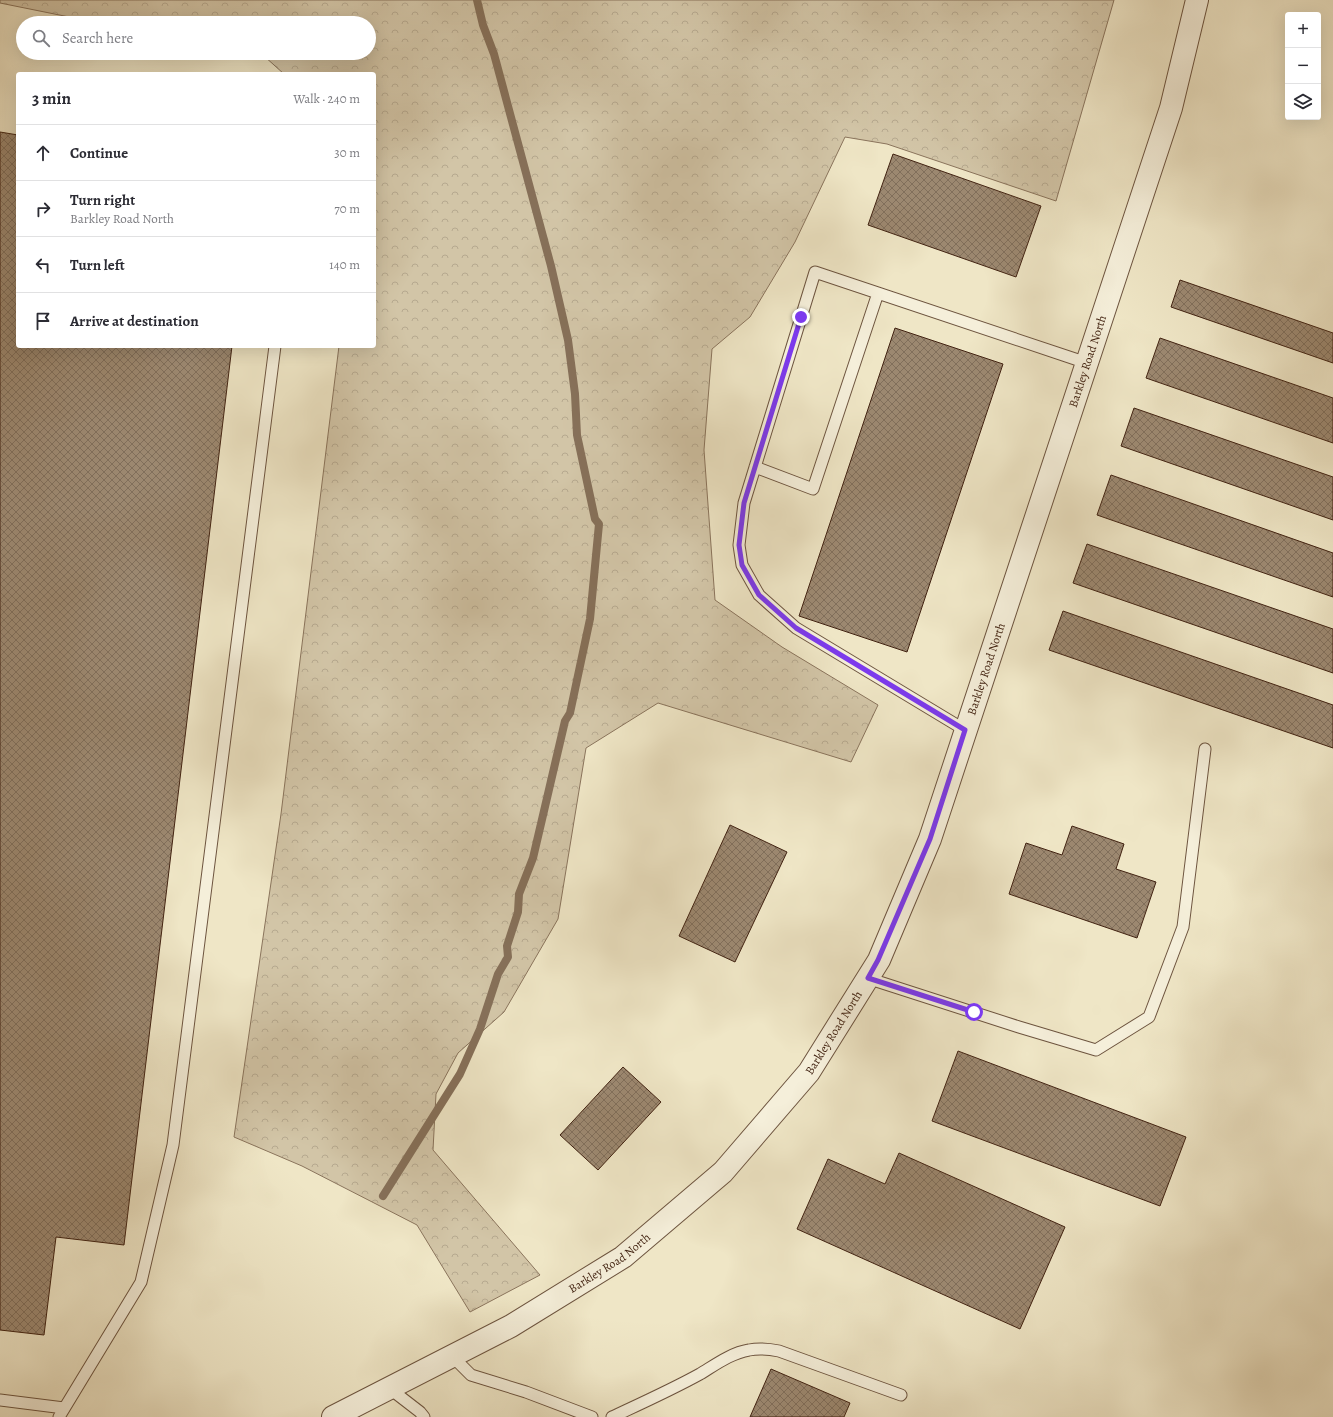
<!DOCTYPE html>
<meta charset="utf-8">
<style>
:root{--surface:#fff;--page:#f2f2f3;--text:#2b2b33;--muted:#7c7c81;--line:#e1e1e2}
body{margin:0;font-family:Alegreya,serif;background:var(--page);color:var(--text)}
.controls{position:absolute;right:12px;top:12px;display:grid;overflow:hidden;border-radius:4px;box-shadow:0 4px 16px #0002}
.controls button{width:36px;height:36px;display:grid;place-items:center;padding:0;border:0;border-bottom:1px solid var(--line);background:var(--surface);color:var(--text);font:20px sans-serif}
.stop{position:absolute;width:12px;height:12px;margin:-9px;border:3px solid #7c3aed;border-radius:50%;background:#fff}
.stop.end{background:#7c3aed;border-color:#fff;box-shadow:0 1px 4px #0008}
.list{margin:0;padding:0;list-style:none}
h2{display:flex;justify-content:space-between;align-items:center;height:52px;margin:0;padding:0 16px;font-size:17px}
h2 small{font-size:13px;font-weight:400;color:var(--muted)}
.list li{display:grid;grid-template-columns:26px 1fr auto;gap:12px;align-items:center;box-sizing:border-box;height:56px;padding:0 16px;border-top:1px solid var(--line)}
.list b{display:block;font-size:15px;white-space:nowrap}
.list p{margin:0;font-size:13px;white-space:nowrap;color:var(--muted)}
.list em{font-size:13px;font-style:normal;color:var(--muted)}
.icon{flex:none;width:22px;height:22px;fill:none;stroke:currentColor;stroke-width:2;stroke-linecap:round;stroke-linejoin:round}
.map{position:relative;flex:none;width:1333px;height:1417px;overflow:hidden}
.search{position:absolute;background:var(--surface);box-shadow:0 4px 16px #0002;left:16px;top:16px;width:360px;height:44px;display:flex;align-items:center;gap:10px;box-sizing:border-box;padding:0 14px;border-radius:22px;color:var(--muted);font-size:15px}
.panel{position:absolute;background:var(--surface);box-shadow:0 4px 16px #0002;left:16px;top:72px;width:360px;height:276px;border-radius:4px}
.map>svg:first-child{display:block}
.forest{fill:url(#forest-crowns);stroke:#8a745c}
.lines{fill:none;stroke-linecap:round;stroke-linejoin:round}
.stream{stroke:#867059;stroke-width:8}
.building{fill:url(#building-cross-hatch);stroke:#422312}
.service-casing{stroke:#6d543f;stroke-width:13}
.minor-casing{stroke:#6d543f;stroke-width:24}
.service{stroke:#f5efda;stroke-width:11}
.minor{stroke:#f5efda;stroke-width:22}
.route{stroke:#7c3aed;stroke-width:5}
.labels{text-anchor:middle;stroke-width:3.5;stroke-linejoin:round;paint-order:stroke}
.street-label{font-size:12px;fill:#422312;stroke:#f5efda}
</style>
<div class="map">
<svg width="1333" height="1417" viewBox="0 0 1333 1417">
<defs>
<pattern id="forest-crowns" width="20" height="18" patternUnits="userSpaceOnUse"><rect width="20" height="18" fill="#d2c5a7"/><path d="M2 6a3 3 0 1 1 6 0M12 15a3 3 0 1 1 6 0" fill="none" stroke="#b6a98f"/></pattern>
<pattern id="building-cross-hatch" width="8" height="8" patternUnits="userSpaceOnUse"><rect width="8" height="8" fill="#9c8870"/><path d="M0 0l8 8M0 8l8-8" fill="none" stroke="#816f5b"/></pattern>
</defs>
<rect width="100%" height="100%" fill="#efe6c6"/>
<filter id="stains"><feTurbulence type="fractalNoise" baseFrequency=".005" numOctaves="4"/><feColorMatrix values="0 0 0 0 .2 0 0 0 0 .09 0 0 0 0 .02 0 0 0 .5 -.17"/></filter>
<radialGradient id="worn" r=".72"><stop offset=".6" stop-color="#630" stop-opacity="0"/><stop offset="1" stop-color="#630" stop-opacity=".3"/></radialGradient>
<path class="forest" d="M0,0h1114l-58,201 -169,-57 -42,-7 -50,105 -45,75 -38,32 -8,101 11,150 67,47 96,58 -27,57 -193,-59 -72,45 -28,171 -54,93 -46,41 -22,41 -3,56 107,125 -70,37 -53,-87 -115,-59 -68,-29 47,-323 58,-468h35v-272h-90l-20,-18 -14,-3h119v-30h-270l-99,-20z"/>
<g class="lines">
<path class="stream" d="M383,1196l77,-122 20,-45 18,-55 10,-17 -1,-11 11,-34 1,-18 14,-36 32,-137 5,-8 20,-94 9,-95 -4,-5 -18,-84 -2,-41 -7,-54 -17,-74 -57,-212 -11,-29 -6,-25"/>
</g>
<path class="building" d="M0,132l18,3v211h214l-108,899 -68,-8 -12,98 -44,-5z
M893,154l148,52 -25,71 -148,-52z
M1180,280l153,53v30l-162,-56z
M895,328l108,36 -96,288 -108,-36z
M1160,338l173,60v45l-187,-65z
M1134,408l199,69v43l-212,-74z
M1111,475l222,78v44l-236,-82z
M1087,544l246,85v44l-260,-90z
M1063,611l270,94v43l-284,-98z
M730,825l57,27 -52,110 -56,-26z
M1072,826l52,18 -8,25 40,13 -19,56 -128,-44 17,-51 36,12z
M958,1051l228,86 -26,69 -228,-85z
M623,1067l38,35 -63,68 -38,-35z
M899,1153l166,74 -45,102 -223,-100 31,-70 57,25z
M771,1369l79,34 -6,14h-94z"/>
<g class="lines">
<defs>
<path id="service" d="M755,467l58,22 65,-196
M965,730l-169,-102 -37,-33 -17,-30 -3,-20 5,-42 71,-231 272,91
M867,978l152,49 77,23 53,-33 34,-90 22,-178
M452,1356l19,19 55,17 66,25
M389,1388l31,24 4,5
M0,1400l64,8
M59,1417l82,-135 32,-137 102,-799
M612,1417c30,-14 59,-27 88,-43 15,-9 31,-21 49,-24 10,-2 20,-1 30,1l122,44"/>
<g id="minor">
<path id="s1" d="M333,1417l178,-91 112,-69 100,-85 86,-100 70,-112 51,-121 241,-731 26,-108"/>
</g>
</defs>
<use href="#service" class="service-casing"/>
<use href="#minor" class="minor-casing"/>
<use href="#service" class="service"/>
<use href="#minor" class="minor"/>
</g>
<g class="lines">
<path class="route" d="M801,317l-57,186 -5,42 3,20 17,30 37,33 169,102 -35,109 -52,121 -10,18 106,34"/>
</g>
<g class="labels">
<g class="street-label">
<text dy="4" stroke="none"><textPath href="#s1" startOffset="1361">Barkley Road North</textPath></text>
<text dy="4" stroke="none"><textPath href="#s1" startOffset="1037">Barkley Road North</textPath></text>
<text dy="4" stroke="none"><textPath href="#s1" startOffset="641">Barkley Road North</textPath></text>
<text dy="4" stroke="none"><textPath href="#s1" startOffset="317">Barkley Road North</textPath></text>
</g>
</g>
<rect width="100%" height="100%" filter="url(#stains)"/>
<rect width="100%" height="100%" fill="url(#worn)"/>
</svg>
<div class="controls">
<button>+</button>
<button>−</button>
<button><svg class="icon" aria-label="layers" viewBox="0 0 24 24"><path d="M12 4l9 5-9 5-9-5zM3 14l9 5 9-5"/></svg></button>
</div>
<div class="stop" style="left:974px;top:1012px"></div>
<div class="stop end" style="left:801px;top:317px"></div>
<div class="search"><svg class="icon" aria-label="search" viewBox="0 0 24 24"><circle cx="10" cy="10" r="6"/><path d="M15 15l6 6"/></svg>Search here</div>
<section class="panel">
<h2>3 min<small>Walk · 240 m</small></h2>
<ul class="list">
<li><svg class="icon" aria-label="ahead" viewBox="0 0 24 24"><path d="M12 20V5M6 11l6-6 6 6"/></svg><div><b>Continue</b></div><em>30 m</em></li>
<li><svg class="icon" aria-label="right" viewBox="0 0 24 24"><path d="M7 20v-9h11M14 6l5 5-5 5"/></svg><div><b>Turn right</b><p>Barkley Road North</p></div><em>70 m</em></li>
<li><svg class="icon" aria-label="left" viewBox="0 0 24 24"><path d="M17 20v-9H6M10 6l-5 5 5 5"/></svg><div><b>Turn left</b></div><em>140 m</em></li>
<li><svg class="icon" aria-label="arrive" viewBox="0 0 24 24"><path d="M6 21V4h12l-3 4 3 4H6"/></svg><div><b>Arrive at destination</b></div></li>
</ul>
</section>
</div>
